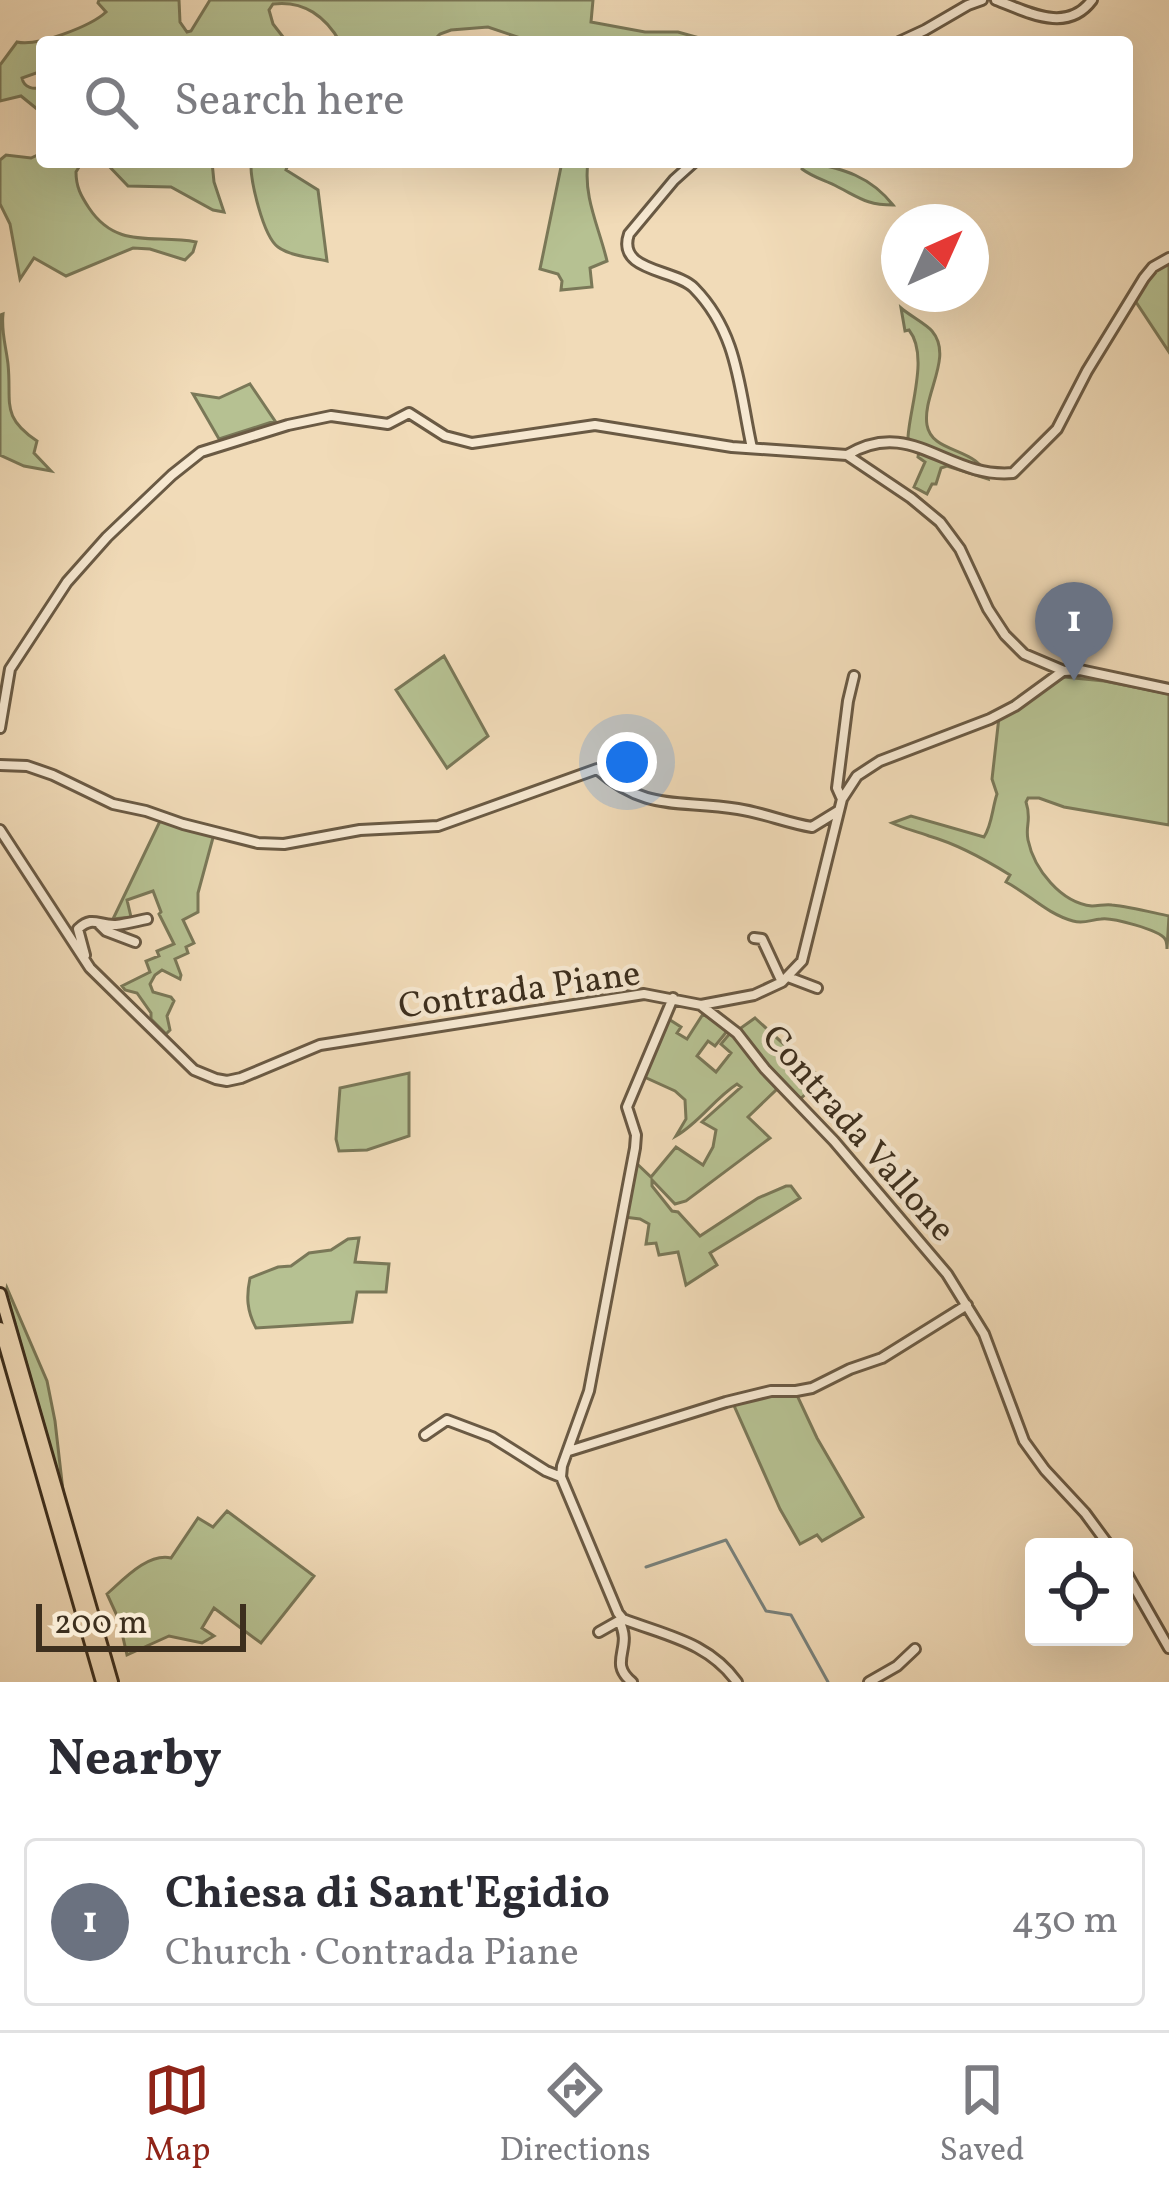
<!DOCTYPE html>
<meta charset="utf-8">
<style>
:root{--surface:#fff;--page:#f2f2f3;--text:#2b2b33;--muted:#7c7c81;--line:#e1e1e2;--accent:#8f2418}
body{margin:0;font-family:Vollkorn,serif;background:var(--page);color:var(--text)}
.controls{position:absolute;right:36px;bottom:36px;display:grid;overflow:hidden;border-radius:12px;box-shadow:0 12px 48px #0002}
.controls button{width:108px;height:108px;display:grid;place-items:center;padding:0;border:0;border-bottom:3px solid var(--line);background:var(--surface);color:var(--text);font:60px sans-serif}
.compass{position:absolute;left:881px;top:204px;width:108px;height:108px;border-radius:50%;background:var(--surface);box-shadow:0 12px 48px #0002;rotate:45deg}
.scale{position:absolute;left:36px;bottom:30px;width:210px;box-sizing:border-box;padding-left:12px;border:6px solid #3d2f1e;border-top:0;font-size:33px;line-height:42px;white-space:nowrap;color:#3d2f1e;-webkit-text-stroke:9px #f6e8d1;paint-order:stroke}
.you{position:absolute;left:627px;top:762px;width:42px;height:42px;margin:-30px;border:9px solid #fff;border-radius:50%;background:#1a73e8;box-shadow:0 0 0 18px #1a73e833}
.badge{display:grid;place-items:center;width:78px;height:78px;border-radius:50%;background:var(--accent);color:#fff;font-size:39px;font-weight:700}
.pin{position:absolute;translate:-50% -99px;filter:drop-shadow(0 3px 6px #0008)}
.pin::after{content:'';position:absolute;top:63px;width:42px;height:36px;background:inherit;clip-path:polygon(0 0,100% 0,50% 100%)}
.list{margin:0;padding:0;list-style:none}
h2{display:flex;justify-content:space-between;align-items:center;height:156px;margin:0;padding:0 48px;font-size:51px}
h2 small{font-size:39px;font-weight:400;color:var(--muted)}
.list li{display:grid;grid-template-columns:78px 1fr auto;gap:36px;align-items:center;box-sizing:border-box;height:168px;margin:0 24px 24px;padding:0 24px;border:3px solid var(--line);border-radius:12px}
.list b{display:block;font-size:45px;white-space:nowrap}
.list p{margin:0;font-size:39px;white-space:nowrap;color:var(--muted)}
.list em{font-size:39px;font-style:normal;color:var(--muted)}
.icon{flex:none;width:66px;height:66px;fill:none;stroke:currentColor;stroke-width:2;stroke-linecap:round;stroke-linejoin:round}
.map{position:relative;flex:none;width:1169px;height:1682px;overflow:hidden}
.search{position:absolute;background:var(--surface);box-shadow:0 12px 48px #0002;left:36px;right:36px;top:36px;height:132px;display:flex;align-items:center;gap:30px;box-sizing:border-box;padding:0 42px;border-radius:12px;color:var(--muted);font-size:45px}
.sheet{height:348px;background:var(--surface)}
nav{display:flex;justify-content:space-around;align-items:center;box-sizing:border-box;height:168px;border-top:3px solid var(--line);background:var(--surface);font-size:33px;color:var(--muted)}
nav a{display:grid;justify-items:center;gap:6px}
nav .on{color:var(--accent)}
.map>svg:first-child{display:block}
.green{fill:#b6c192;stroke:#7a7858;stroke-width:3}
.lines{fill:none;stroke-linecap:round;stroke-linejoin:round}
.stream{stroke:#78817c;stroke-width:3}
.minor-casing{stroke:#6a5a44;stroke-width:14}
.highway-casing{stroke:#3d2f1e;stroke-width:16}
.minor{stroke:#f6e8d1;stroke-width:8}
.highway{stroke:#f1dbb8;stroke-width:10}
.labels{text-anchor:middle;stroke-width:9;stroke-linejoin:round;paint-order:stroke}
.street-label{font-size:36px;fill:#3d2f1e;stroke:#f6e8d1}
</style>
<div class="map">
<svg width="1169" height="1682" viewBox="0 0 1169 1682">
<rect width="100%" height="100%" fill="#f1dbb8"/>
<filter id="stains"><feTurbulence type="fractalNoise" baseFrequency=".00167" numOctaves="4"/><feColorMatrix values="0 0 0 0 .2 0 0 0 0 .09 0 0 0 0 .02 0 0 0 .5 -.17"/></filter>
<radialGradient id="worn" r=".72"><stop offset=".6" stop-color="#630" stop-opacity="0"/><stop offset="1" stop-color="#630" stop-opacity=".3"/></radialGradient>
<path class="green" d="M99,0h80l1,22 7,10 4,-1 19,-31h383l-2,22 54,10h33l25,7 58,-1 17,4h-246l-44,-15 -37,3 -11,4 -8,8h-92c-14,-25 -36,-42 -67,-38l-4,6 4,14 14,18h-245v29l-20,7c2,10 12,12 20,9v26l-21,-17 -21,5v-36l17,-23c20,5 74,-16 89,-30l-8,-9z
M42,153v9h40l-6,10c0,15 5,24 13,36 28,42 65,26 107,34l-3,10 -8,8 -35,-11 -17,-1 -67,28 -32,-18 -14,21 -10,-55 -10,-20v-44l6,-5 25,3z
M105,162h107l2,20 10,30 -11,-2 -42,-23 -43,-1z
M251,162h38l-3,8 32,20 9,71c-14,-3 -37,-5 -49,-14 -15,-11 -28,-67 -27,-85z
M562,162h26c-5,35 11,65 19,99l-17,7 2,19 -31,3 1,-9 -4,-7 -18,-5z
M808,162c36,7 62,14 85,43 -26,0 -33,-7 -55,-18 -13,-7 -24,-9 -36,-18l1,-6z
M1168,260l1,2v90l-35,-53 6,-19z
M901,308c8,7 25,16 31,23 22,26 -10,64 -5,94 5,30 52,21 61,54l-41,-13 -6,2 -5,16h-4l-5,10 -13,-7 11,-25 -7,-5 1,-6 -10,-5 -1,-9c2,-31 21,-82 1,-107l-4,1z
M3,314c-2,18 3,32 5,50 4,39 -8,52 29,77l-3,12 17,18 -27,-5 -24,-11v-140z
M250,384l25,37 -56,18 -26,-45 26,4z
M444,656l44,80 -41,32 -51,-78z
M1064,677l40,4 65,13v131l-105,-18 -25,-9h-11l-2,4c6,18 -1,23 2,38 6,29 33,63 64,66 7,0 13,-2 20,-1 19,2 38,7 57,11l-2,33c0,-4 0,-7 -2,-10 -5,-9 -54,-22 -64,-20 -11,1 -17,5 -28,2 -26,-7 -44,-27 -67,-39l4,-7c-24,-15 -53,-31 -81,-39 -13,-5 -24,-7 -37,-13l19,-7 73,21c8,-12 8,-28 13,-43l-5,-15 7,-62z
M161,819l53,15 -16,59v19l-15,8 11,23 -8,4 2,6 -13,6 6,16 -1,4 -18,-9 -7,5 -5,9 3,8 18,5 3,4 -7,15 3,14 -4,4 -15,-15v-6l-14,-20 -12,-3 -3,-4 28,-14 -4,-11 13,-5 -2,-5 17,-7 -15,-30 2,-2 -8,-21 -26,9 4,17 -18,2z
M703,1014l25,16 -13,16 -7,-5 -11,15 19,16 15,-19 -10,-9 10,-12 46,57 -29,28 22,21 -84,63 -11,3 -23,-24v6l20,25 6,1 22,24 58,-38 28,-12h5l9,12 -90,55 7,12 -31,20 -8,-33 -19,3 -3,-12 -10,1 3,-20 -9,-5 -16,-2 10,-56 17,16 25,-30 27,18 10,-18 3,-17 -14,-8 39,-35 -4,-3c-23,15 -38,39 -61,52l10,-17 -1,-19 -10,-9 -35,-16 27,-57 14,9 -4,6 10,6z
M755,1018l67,61 -24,22 -35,-37 -25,-34z
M409,1073v63l-42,14 -28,1 -3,-12 4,-51z
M359,1238l-4,24 34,2 -3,28h-29l-5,30 -96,6c-9,-17 -10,-31 -6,-50l28,-11 13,-1 18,-13 22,-3 17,-11z
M7,1288l40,93 8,40 8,70 -57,-198z
M778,1390l18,3 21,45 46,79 -41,24 -5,-6 -17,9 -20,-35 -48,-108z
M227,1511l87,65 -53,67 -47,-35 -12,20 12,8 -12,7 -33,-7 -42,19 -8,-35 -12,-26c18,-16 41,-41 64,-36l27,-40 15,9z"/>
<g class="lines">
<path class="stream" d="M646,1567l80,-27 40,71 25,4 37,67"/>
<defs>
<path id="minor" d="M996,0c32,12 71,34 96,0
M899,42l26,-12 43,-25 14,-5
M694,162l-20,18 -45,54c-13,38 47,35 65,54 45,46 45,102 58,160
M847,455c65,-39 100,24 166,18l44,-44 30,-58 57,-93 9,-11 16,-9
M0,728l10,-59 57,-87 40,-45 65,-62 29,-23 87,-27 43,-9 57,8 21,-11 36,23 27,7 123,-18 137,22 115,8 64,43 29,24 20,27 28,60 17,26 19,19 40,17 16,-1 89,19
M0,765l27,1 26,9 60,29 33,7 37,13 75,19 26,1 76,-14 78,-4 159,-57c51,44 82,30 141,40 26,4 49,14 74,18l26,-16
M841,797l-4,-9 11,-87 6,-25
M0,830l90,138 104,102 22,9 11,2 14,-3 79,-33 324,-51 57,11 53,-10 28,-13 20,-21 40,-162 15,-23 23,-15 110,-42 25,-13 48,-35
M98,923l8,8 29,11
M754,938l8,1 20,43
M85,955l-7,-26c15,-14 20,-3 38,-4 10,-1 21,-4 31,-6
M788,977l29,11
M673,998l-46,109 9,28 -1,13 -46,243 -27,75 -1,11 57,136 5,6c44,17 85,23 114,63
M702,1006l35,27 28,36 69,72 113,133 37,60 40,107 21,29 40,43 25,34
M425,1435l22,-15 45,17 54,34 15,6
M569,1451l157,-49 45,-11h25l16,-3 38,-19 32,-11 85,-53
M1124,1569l45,79
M619,1621c15,27 -12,41 13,61
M599,1632l23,-13
M869,1682l28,-16 18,-17"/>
<path id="highway" d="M0,1294l112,388
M0,1328l102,354"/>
</defs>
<use href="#minor" class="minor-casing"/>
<use href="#highway" class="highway-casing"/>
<use href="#minor" class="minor"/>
<use href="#highway" class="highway"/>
</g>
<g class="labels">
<g class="street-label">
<text transform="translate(519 988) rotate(-8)" y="13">Contrada Piane</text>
<text transform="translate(860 1132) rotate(49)" y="13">Contrada Vallone</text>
</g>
</g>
<rect width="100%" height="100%" filter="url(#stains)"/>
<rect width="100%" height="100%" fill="url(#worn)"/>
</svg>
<div class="controls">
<button><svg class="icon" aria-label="locate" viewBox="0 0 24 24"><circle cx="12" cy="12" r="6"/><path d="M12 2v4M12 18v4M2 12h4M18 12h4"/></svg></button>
</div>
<svg class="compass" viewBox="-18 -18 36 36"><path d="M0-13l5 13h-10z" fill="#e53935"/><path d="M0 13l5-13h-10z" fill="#7c7c81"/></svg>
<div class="scale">200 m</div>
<div class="you"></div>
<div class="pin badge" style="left:1074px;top:681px;background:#6b7280">1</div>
<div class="search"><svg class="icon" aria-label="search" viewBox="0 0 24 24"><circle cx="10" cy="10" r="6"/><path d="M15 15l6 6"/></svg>Search here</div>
</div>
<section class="sheet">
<h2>Nearby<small></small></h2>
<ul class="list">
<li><span class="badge" style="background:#6b7280">1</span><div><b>Chiesa di Sant'Egidio</b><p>Church · Contrada Piane</p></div><em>430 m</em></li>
</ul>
</section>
<nav>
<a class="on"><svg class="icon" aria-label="map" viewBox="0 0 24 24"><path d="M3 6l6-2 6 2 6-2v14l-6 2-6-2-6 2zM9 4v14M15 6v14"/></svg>Map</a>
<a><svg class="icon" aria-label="directions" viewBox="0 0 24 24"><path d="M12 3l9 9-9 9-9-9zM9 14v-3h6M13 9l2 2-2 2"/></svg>Directions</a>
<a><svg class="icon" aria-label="saved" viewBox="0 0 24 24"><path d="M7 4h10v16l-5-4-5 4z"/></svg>Saved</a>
</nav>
